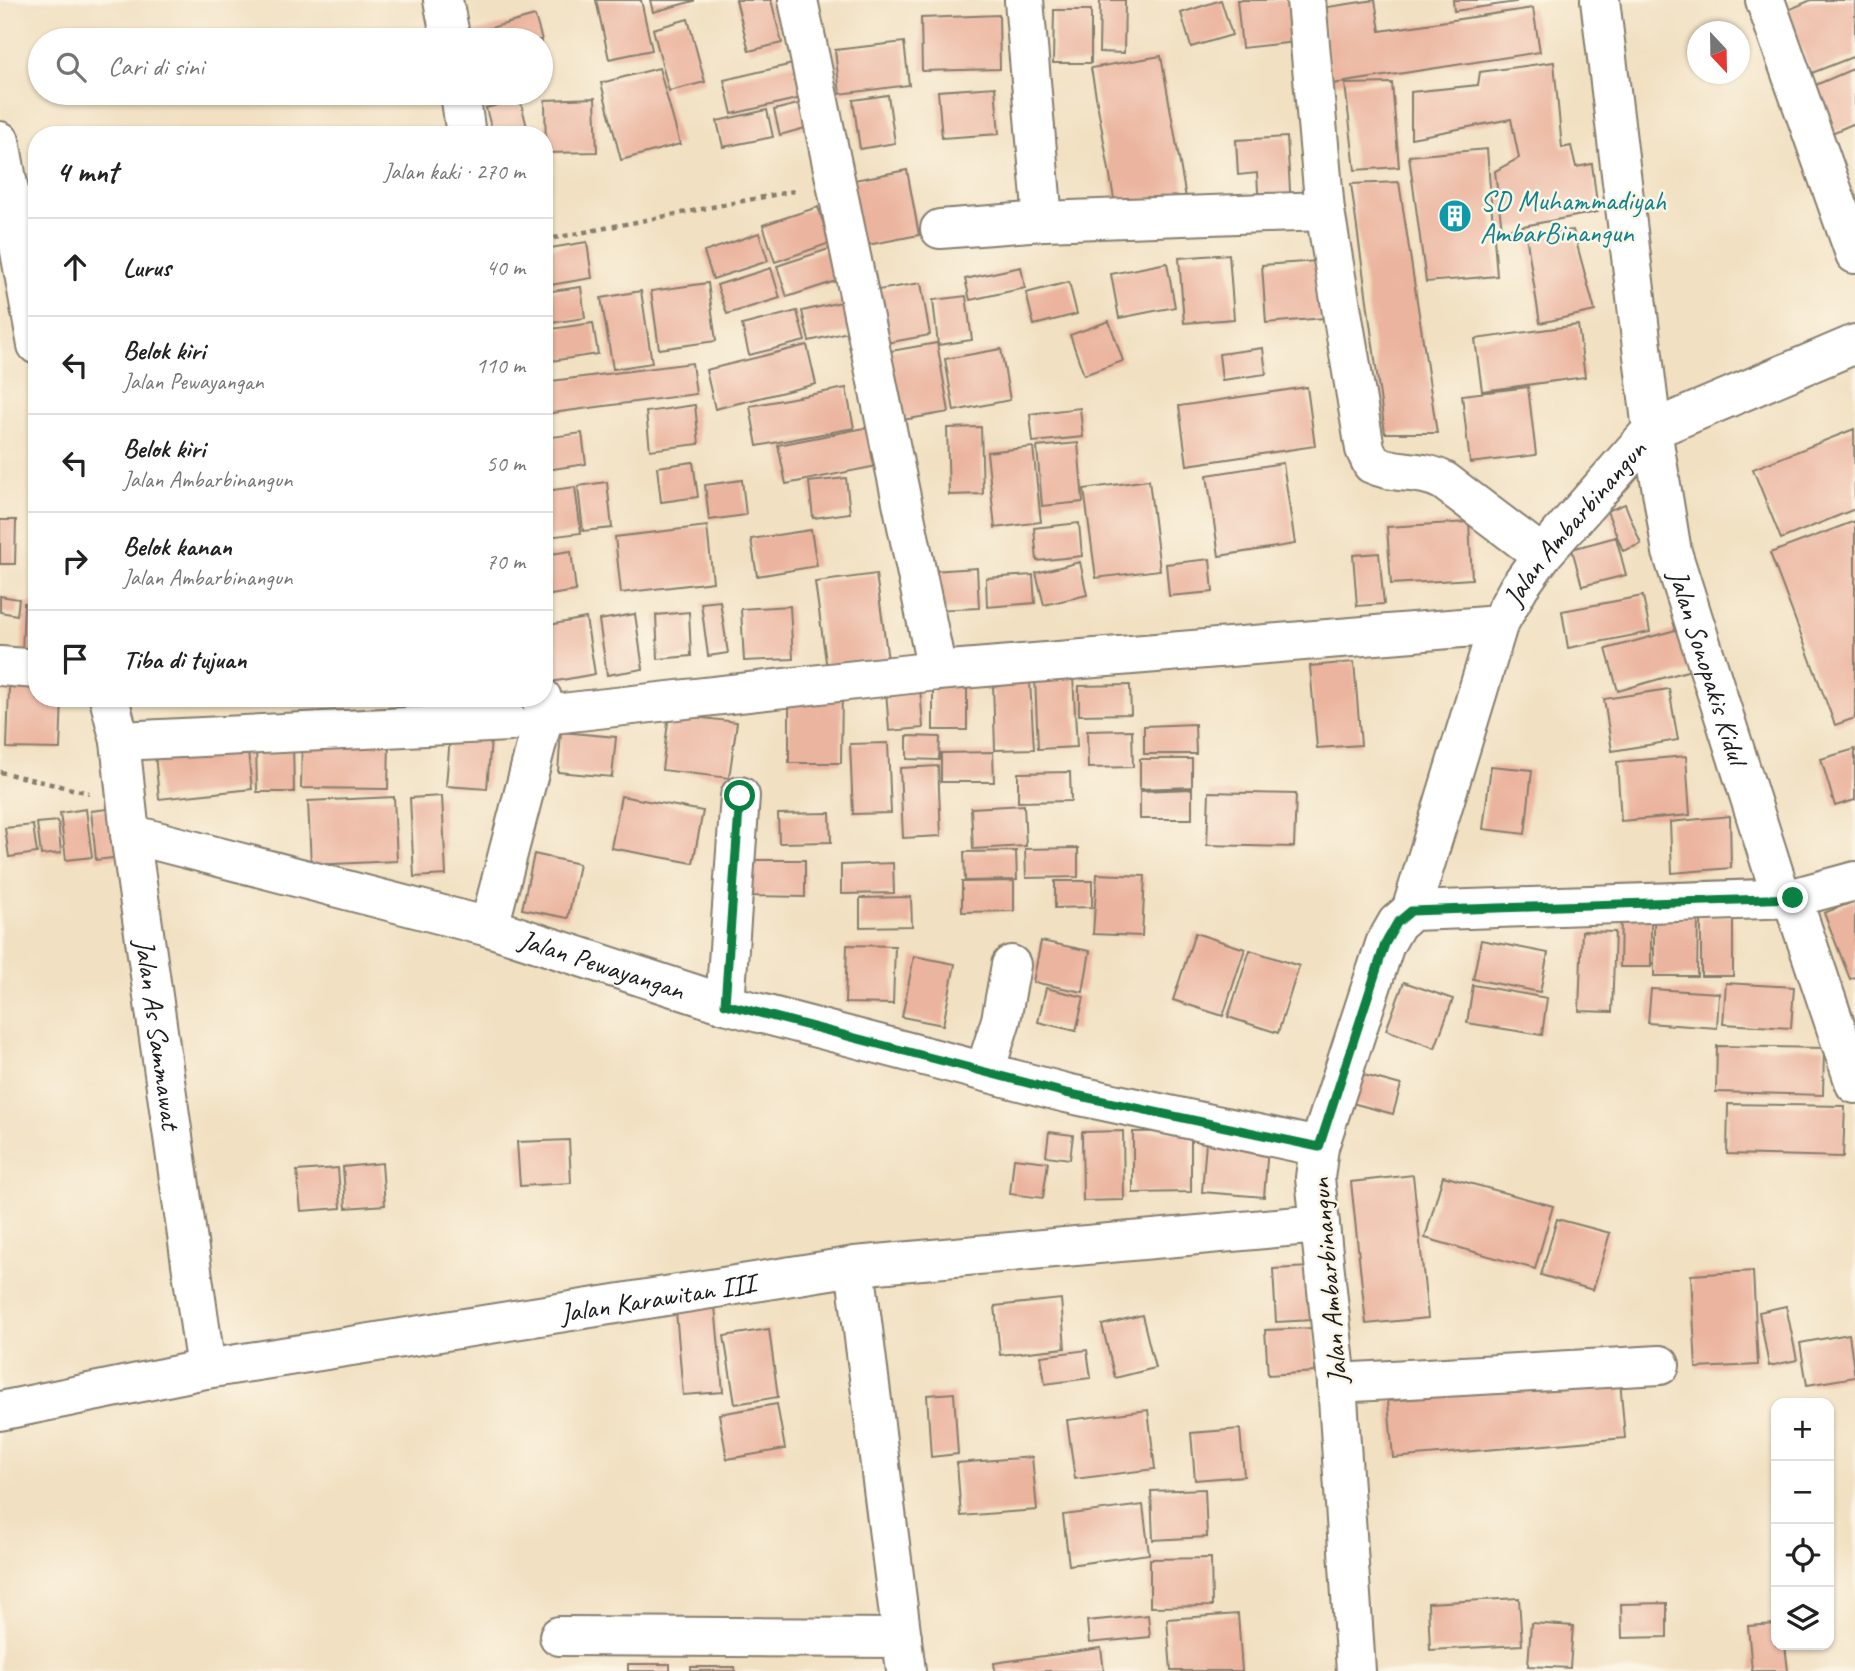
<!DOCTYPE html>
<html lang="id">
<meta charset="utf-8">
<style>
:root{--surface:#fff;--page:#f6f6f6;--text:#222;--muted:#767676;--line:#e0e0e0}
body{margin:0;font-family:Caveat,sans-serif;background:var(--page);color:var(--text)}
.controls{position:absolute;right:21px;bottom:21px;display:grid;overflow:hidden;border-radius:14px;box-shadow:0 2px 5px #0004}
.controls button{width:63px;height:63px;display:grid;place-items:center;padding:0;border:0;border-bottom:2px solid var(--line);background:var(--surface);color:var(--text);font:35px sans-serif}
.compass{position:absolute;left:1687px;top:21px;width:63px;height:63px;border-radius:50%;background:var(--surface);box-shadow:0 2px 5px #0004;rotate:158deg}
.stop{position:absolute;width:21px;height:21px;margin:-16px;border:5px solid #0b8043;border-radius:50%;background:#fff}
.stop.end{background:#0b8043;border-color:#fff;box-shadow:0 2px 7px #0008}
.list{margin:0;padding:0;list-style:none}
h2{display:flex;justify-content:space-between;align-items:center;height:91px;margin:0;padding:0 28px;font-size:30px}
h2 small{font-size:23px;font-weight:400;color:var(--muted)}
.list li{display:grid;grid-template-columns:46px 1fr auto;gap:21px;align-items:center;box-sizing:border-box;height:98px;padding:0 28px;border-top:2px solid var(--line)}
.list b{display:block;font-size:26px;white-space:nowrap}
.list p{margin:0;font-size:23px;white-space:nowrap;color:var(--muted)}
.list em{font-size:23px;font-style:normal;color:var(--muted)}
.icon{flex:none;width:38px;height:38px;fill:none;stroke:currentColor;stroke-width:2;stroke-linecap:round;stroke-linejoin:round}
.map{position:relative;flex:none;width:1855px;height:1671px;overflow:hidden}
.search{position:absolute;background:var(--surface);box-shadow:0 2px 5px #0004;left:28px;top:28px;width:525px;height:77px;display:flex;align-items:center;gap:18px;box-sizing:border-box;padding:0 24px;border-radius:38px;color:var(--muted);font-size:26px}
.panel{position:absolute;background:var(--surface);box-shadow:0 2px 5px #0004;left:28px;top:126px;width:525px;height:581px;border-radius:28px}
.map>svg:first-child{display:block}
.building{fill:#ebb49e}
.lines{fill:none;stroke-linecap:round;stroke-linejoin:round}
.minor-casing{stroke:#867e6e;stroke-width:42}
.major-casing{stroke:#867e6e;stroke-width:42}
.path{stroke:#867e6e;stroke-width:4.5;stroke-dasharray:5 5;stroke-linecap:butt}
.minor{stroke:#fff;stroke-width:38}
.major{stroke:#fff;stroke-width:38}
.route{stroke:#0b8043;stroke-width:9}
.labels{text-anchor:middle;stroke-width:5;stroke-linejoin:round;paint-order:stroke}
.culture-label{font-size:28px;fill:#0d838f;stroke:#fcf5e5;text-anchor:start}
.street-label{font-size:28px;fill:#1c1c1c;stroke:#fcf5e5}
</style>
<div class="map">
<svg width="1855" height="1671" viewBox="0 0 1855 1671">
<rect width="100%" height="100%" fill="#fcf5e5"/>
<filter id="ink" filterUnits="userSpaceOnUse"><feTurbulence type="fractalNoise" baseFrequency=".0143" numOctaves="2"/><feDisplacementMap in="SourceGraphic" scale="14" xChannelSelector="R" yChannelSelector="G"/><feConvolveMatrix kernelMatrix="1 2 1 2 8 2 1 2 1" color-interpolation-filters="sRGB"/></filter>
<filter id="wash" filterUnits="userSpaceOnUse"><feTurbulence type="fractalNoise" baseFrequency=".00686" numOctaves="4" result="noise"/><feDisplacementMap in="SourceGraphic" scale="28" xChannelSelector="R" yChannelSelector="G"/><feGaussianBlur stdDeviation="1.57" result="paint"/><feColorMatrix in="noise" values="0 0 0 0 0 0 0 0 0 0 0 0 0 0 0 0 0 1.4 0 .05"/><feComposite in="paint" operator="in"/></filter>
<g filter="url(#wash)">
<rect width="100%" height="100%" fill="#f1e0c1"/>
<g id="blocks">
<path class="building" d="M596,0h45l11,50 -43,9z
M650,0h44v1l-41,11z
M736,0h35l11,43 -33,8z
M1100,0h25l-1,53 -25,-1z
M1221,0l11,35 -41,12 -10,-34z
M1237,0h54l5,42 -54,6z
M1375,0l5,31 153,-23 7,44 -208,32 -11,-76z
M1453,0h63v2l-62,9z
M1811,0h44v56l-43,17 -26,-62z
M1054,10h37v53h-38z
M999,15l1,54 -78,2 -1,-53z
M535,16l7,24h-72l-2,-6z
M688,19l17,63 -36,9 -16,-62z
M541,41l8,26 -8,2z
M904,42l5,43 -69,9 -5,-44z
M1161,56l25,142 -70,12 -25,-142z
M1554,62l8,86 9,-2 5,21 16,-3 6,48 -96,18 -7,-59 24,-13 -8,-39 -100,19v-46l67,-7 2,-13z
M797,63l8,34 -73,17 -8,-34z
M659,68l21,76 -59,16 -20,-77z
M1855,68v55l-30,13 -21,-46z
M1392,83l7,84 -44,3 -10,-86z
M995,87l4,47 -57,4 -4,-47z
M888,95l7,48 -35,6 -7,-49z
M595,98l2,54 -51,1 -1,-53z
M520,99l9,36h-36l-7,-27z
M806,102l6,24 -32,9 -6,-25z
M767,110l6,27 -50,10 -6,-26z
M1287,137l4,71 -32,2 -2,-37 -19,2 -2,-35z
M1487,149l10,127 -71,6 -17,-126z
M907,170l12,65 -57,11 -13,-65z
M1399,182l38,251h-52l-34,-249z
M818,207l12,36 -55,19 -12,-37z
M1573,230l22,81 -55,12 -14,-88z
M759,233l9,28 -55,18 -9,-27z
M587,242l5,36 -48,8v-37z
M832,248l10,31 -55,18 -10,-31z
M1229,254l5,65 -50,4 -5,-65z
M1332,260l4,57 -70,6 -4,-58z
M1167,263l8,44 -56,11 -8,-44z
M1021,267l4,21 -55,12 -5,-21z
M771,268l9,30 -53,16 -10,-29z
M1069,282l8,32 -43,11 -8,-32z
M708,283l8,58 -57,8 -8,-58z
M921,283l9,52 -44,8 -8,-53z
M581,287l4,31 -41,6v-32z
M641,291l11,72 -39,6 -12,-71z
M966,296l6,44 -34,5 -5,-45z
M850,300l7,30 -48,11 -7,-30z
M797,311l8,30 -56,14 -7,-30z
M1109,321l14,40 -39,14 -14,-40z
M593,323l5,31 -54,8v-32z
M1578,325l7,52 -103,14 -7,-52z
M937,343l12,69 -52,9 -12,-69z
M807,345l9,39 -101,25 -9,-39z
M1263,348l3,26 -44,6 -3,-26z
M1001,349l9,51 -56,11 -9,-52z
M692,363l4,31 -152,20v-32z
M1307,387l8,59 -128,19 -8,-59z
M1528,387l8,68 -66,8 -8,-68z
M846,388l8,40 -97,18 -7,-40z
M695,405l4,39 -49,6 -4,-38z
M1080,408l3,29 -50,5 -3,-28z
M875,426l7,39 -96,19 -8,-39z
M981,427l2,67 -34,1 -2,-67z
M1854,429l1,80 -74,30 -28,-70z
M582,433l4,31 -40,6 -2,-32z
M1078,443l5,59 -41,4 -5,-59z
M1033,447l8,75 -46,6 -8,-76z
M693,462l5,35 -37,5 -4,-35z
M1283,463l12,81 -76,12 -12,-81z
M846,478l4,35 -37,5 -4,-36z
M742,480l4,35 -37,5 -4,-35z
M1149,480l11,90 -64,8 -12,-89z
M607,482l5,46 -29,3 -5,-45z
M575,487l6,46 -33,4 -4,-46z
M1625,504l16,40 -18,7 -16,-40z
M0,520h16l-1,44h-15z
M1855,521v197l-20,7 -65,-172z
M1469,522l3,57 -81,5 -4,-57z
M1079,523l3,33 -45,5 -3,-33z
M707,526l6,56 -92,11 -6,-56z
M811,530l6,36 -60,10 -6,-37z
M1616,537l10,38 -44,11 -10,-37z
M571,551l5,40 -32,5v-41z
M1379,553l5,51 -27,2 -4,-51z
M1210,559l3,33 -44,4 -3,-32z
M1080,562l7,33 -43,10 -8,-32z
M977,568l2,40 -45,2 -2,-39z
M876,574l12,86 -61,9 -12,-87z
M1033,575l2,28 -48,4 -1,-29z
M0,596l19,3 -2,16 -17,-3z
M1643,596l7,36 -82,16 -6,-37z
M720,601l8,52 -20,3 -7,-53z
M24,603h13v53l-15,-1z
M790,606l3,53 -49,2 -3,-52z
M689,612l2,44 -33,3 -2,-44z
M635,614l8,55 -36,6 -8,-55z
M586,618l9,56 -44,8 -7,-56z
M1683,628l11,41 -76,22 -12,-42z
M1354,662l7,83 -44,3 -7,-82z
M1073,677l4,70 -39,2 -3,-70z
M933,680h34v50h-34z
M1030,681l4,68 -39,1 -2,-67z
M1130,685l1,29 -52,1v-29z
M9,687l28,1v10h25l-2,51 -53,-1z
M920,687l3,41 -34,3 -3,-41z
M1669,689l9,51 -66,11 -8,-52z
M789,690h53l-1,73h-52z
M669,714l68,8 -8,56 -67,-8z
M1195,724l1,30h-52v-28z
M1132,730l1,37 -45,1 -1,-37z
M561,732l55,5 -4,40 -54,-5z
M907,736l33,1 -1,23 -32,-1z
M450,737l41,2 -4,50 -41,-3z
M302,738l87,2 -1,49 -87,-1z
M293,742l1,50h-37l-1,-49z
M247,743l5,46 -93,10 -4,-46z
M888,743l3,70 -38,1 -3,-70z
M1855,749v51l-20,6 -14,-47z
M993,752l1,30h-53v-29z
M1686,756l4,59 -69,6 -4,-59z
M1140,759h52v28l-52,2z
M938,766l3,70 -38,2 -3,-70z
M1491,766l41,4 -7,64 -42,-5z
M1070,772l1,29 -53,1v-29z
M1192,789v30h-52v-28z
M1209,792l87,2 -2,53 -87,-2z
M442,796l4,79 -32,2 -4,-79z
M621,796l82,15 -10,52 -82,-15z
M394,797l3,64 -86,4 -3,-64z
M1024,805l2,41 -53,3 -2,-41z
M116,808l5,49 -25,3 -5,-49z
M86,809l6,48 -26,3 -6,-47z
M830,813l1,29 -52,1 -1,-29z
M1730,816l1,52 -59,5 -2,-51z
M58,821l3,32 -20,2 -4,-32z
M33,825l4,28 -28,4 -4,-29z
M1078,848v29l-52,1 -1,-29z
M1016,851l1,29 -52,1 -1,-29z
M534,854l45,10 -11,54 -46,-9z
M748,860h57v37l-58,-1z
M893,863l1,30 -53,1v-29z
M1097,874l48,2 -3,60 -49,-2z
M1014,881v30l-52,1v-30z
M1055,881h37v26l-37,1z
M911,897l1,29 -52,1v-29z
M1855,901v76l-5,2 -26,-66z
M1621,916h30v51h-31z
M1733,916v60h-32v-59z
M1654,917h44l-1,59h-43z
M1582,931l33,1 -3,80 -33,-1z
M1195,933l50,16 -22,67 -50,-16z
M1481,940l67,13 -8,39 -67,-13z
M1041,941l49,10 -7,41 -50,-10z
M847,945l48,1 -2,58 -48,-1z
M1250,950l49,16 -21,67 -50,-16z
M914,956l41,8 -12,61 -41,-8z
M1404,982l49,17 -18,49 -49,-18z
M1726,983l68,4 -3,41 -68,-4z
M1473,985l74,13 -5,37 -75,-12z
M1046,988l38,9 -8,34 -38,-9z
M1651,989l68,4 -2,35 -69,-5z
M1717,1046l107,2 -1,47 -107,-3z
M1360,1074l41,11 -8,29 -41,-11z
M1728,1104l117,2 -2,51 -116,-3z
M1123,1131l1,69 -41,1 -1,-69z
M1191,1131v61l-58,1v-61z
M1049,1132l24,3 -3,24 -24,-3z
M569,1140l2,43 -51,3 -3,-44z
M1206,1142l62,5 -4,50 -62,-5z
M1014,1158l34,4 -5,36 -33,-4z
M382,1163l3,42 -39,3 -3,-41z
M338,1168l3,40 -40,3 -4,-40z
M1413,1175l15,143 -62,6 -15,-142z
M1443,1176l110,30 -18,63 -110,-31z
M1557,1219l53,14 -17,57 -52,-15z
M1310,1267l3,53 -37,2 -3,-53z
M1753,1271l5,94 -62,3 -5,-93z
M714,1295l9,97 -40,3 -8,-96z
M1061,1299l4,49 -65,7 -5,-49z
M1786,1306l11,54 -28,6 -10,-54z
M1142,1315l13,53 -40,10 -13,-53z
M1313,1328l2,44 -47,3 -3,-45z
M769,1329l9,68 -43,7 -11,-68z
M1849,1334l6,43 -48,8 -7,-42z
M1087,1350l4,28 -46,6 -4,-28z
M1620,1380l5,58 -232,20 -5,-57z
M954,1393l4,61 -27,3 -4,-62z
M777,1404l8,45 -58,10 -8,-45z
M1148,1410l7,59 -80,10 -8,-59z
M1240,1429l4,47 -49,4 -4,-47z
M1032,1457l5,53 -76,6 -4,-53z
M1205,1489l2,48 -54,3 -2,-49z
M1143,1505l6,49 -80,11 -6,-50z
M1211,1558l1,48 -62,1v-48z
M1519,1598l3,47 -92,5 -2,-47z
M1667,1603v34l-45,1 -1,-34z
M1238,1614l4,57h-71l-4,-52z
M1148,1615l2,22 -61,6 -2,-22z
M1531,1623l42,3 -3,42 -42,-2z
M1776,1624v21h9l3,26h-36l-4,-45z
M1101,1648l3,23h-109l-1,-8z
M628,1664h42v7h-42z
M691,1667h44v4h-44z"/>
</g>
</g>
<g filter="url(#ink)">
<use href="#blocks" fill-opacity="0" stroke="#867e6e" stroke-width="2"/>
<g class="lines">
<defs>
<g id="minor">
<path d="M443,0l8,40"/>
<path d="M798,0l139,671"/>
<path d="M1024,0l19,221"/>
<path d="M1306,0l19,211 40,238 7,15c24,11 48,4 72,17l98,74"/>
<path id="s1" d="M1600,0l52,430 20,122 110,347"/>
<path d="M1765,0l90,254"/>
<path d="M460,93l6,42"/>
<path d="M0,141l37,204"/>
<path d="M940,229l103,-8 282,-10"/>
<path d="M0,666l37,3"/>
<path id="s2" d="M109,698l11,43 10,93 76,535"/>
<path d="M544,715l393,-44 561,-46"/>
<path d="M120,741l389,-19"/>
<path id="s3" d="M130,834l359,93 236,77 341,89 253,54"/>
<path d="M1792,898l63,186"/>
<path id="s4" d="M1411,911l87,-286 21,-38 23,-32 110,-125 203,-86"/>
<path d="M489,927l55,-212 -2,-17"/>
<path d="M725,1004l15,-208"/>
<path d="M985,1071l16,-51 10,-55"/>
<path d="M855,1266l51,405"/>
<path d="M1337,1383l323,-18"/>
<path id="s5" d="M0,1411l206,-42 649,-103 465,-42"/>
<path d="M559,1636l343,2"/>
</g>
<path id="major" d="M1356,1671l-19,-288 -22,-205 4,-31 66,-203 12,-21 14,-12 381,-13 63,-17"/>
</defs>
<use href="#minor" class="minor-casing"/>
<use href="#major" class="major-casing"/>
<path class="path" d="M544,240l255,-50
M0,772l89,21"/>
<use href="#minor" class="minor"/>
<use href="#major" class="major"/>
</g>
</g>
<g class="lines" filter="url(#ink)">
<path class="route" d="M740,796l-15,208 341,89 253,54 66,-203 12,-21 14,-12 382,-13"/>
</g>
<defs>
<symbol id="building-disc" viewBox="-11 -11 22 22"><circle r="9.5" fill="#0f9aa8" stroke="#fcf5e5"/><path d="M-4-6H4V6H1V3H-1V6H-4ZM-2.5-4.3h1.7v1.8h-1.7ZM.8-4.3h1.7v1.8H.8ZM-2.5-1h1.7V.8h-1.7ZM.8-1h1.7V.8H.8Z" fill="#fff"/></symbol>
</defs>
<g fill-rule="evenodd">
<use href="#building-disc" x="1436" y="197" width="38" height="38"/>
</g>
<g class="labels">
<g class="culture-label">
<text x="1480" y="210">SD Muhammadiyah<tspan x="1480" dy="32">AmbarBinangun</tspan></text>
</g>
<g class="street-label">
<text dy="10" stroke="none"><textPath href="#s4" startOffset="427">Jalan Ambarbinangun</textPath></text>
<text dy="10" stroke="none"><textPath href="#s1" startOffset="677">Jalan Sonopakis Kidul</textPath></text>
<text dy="10" stroke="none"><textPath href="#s3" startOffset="490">Jalan Pewayangan</textPath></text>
<text dy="10" stroke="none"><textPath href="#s2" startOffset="340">Jalan As Sammawat</textPath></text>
<text transform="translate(1328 1281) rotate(-95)" y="10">Jalan Ambarbinangun</text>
<text dy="10" stroke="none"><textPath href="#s5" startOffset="667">Jalan Karawitan III</textPath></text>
</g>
</g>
</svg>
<div class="controls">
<button>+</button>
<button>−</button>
<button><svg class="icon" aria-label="locate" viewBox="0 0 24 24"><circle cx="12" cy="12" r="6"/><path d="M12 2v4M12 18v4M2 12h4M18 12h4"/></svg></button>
<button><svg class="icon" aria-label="layers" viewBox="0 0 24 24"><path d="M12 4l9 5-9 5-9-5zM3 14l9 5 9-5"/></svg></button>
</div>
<svg class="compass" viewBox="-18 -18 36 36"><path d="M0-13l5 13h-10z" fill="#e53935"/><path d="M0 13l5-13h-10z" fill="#767676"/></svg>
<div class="stop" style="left:740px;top:796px"></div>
<div class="stop end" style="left:1793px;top:898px"></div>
<div class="search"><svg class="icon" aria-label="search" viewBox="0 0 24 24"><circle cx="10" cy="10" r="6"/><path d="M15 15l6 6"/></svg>Cari di sini</div>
<section class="panel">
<h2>4 mnt<small>Jalan kaki · 270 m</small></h2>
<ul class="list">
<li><svg class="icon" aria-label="ahead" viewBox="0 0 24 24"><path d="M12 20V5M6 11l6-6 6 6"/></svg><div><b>Lurus</b></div><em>40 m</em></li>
<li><svg class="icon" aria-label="left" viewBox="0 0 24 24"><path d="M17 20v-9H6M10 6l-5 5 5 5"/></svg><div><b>Belok kiri</b><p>Jalan Pewayangan</p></div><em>110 m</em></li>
<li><svg class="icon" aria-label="left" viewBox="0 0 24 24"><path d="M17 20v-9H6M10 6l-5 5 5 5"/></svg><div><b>Belok kiri</b><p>Jalan Ambarbinangun</p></div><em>50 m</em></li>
<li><svg class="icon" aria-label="right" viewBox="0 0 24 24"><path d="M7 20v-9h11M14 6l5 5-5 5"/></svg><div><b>Belok kanan</b><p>Jalan Ambarbinangun</p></div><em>70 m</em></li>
<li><svg class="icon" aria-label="arrive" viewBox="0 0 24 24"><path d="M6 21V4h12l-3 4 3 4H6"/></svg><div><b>Tiba di tujuan</b></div></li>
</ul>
</section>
</div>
